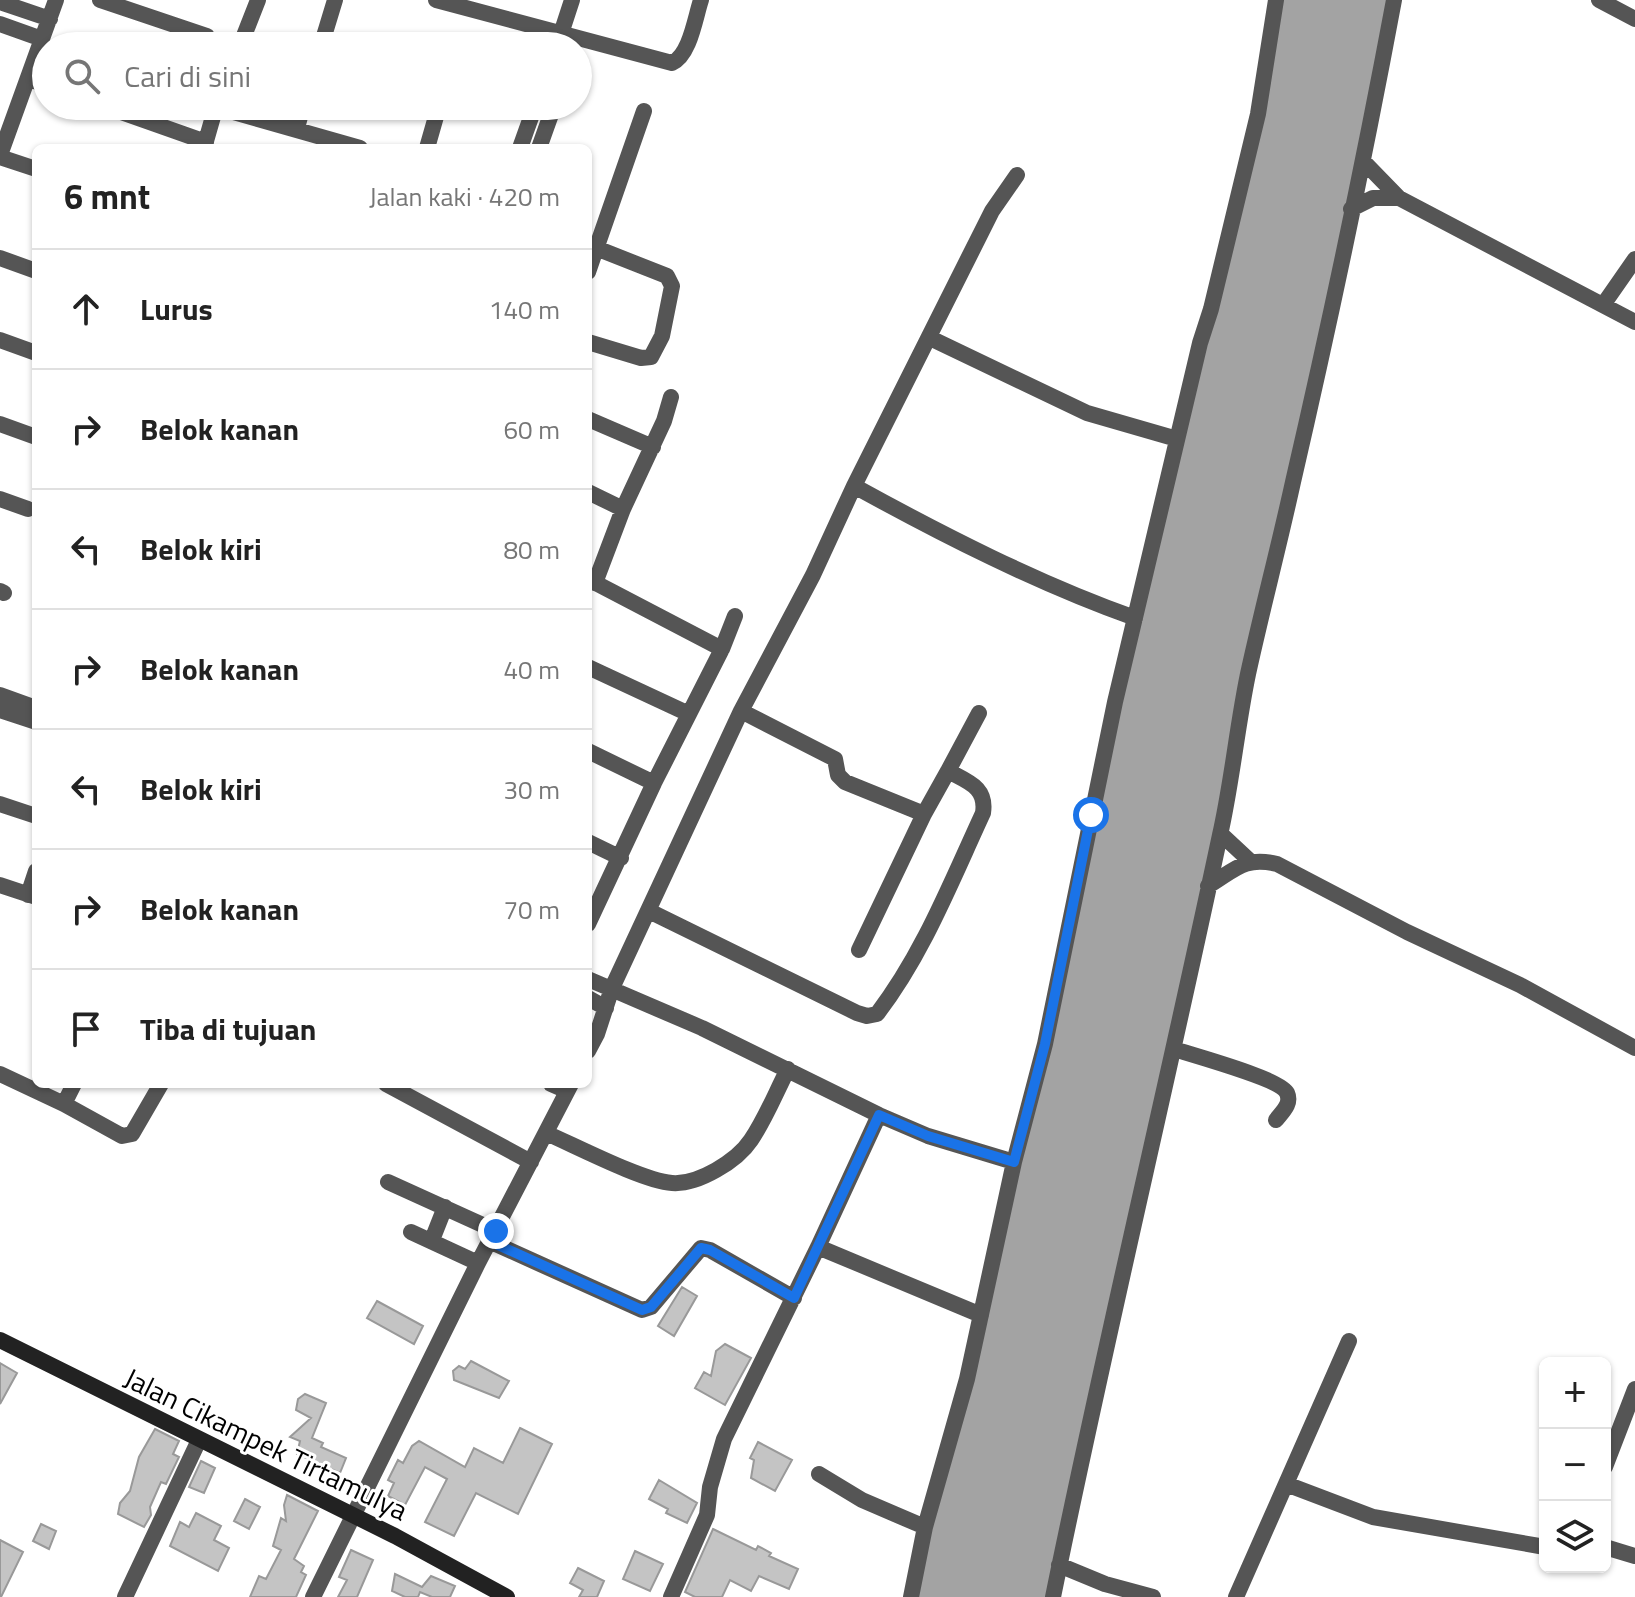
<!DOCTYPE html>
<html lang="id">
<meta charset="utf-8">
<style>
:root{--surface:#fff;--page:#f2f2f2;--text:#222;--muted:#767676;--line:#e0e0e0}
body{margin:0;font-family:"Titillium Web",sans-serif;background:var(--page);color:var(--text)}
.controls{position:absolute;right:24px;bottom:24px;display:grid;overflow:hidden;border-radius:12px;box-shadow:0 2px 6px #0004}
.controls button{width:72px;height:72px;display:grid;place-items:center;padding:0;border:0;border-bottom:2px solid var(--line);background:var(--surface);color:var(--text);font:40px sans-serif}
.stop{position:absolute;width:24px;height:24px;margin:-18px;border:6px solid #1a73e8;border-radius:50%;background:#fff}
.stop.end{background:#1a73e8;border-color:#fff;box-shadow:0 2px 8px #0008}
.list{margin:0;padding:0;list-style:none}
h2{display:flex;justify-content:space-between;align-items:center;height:104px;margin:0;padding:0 32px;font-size:34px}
h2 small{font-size:26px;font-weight:400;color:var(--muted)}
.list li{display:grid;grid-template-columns:52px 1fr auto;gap:24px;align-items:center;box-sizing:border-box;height:120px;padding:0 32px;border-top:2px solid var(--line)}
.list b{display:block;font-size:30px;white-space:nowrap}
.list em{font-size:26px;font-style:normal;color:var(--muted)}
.icon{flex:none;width:44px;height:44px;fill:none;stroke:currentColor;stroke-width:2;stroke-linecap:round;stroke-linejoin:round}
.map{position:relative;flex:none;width:1635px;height:1597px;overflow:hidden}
.search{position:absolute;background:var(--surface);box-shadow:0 2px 6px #0004;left:32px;top:32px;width:560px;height:88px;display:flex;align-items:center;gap:20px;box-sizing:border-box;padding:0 28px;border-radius:44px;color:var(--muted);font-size:30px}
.panel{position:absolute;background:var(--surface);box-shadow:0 2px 6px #0004;left:32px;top:144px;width:560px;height:944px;border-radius:12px}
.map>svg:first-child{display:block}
.water{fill:#a3a3a3}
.building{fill:#c4c4c4;stroke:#999;stroke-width:2}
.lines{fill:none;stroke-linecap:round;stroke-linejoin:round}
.street{stroke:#555;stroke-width:16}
.secondary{stroke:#222;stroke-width:16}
.route{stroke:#1a73e8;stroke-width:10}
.labels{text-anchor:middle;stroke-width:6;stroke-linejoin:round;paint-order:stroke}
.street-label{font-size:28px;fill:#000;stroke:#fff}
</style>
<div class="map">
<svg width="1635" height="1597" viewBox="0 0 1635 1597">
<rect width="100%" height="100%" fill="#fff"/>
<path class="water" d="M1276,0h118l-341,1597h-142l40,-155z"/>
<path class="building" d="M682,1287l15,9 -23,40 -16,-10z
M377,1301l46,25 -9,18 -47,-26z
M725,1344l26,14 -26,47 -30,-17 9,-16 7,4 5,-25z
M471,1361l38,20 -10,17 -45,-18 -1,-9 6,-5 6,3z
M0,1363l17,10 -17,31z
M305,1394l21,9 -14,35 11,5 -2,4 25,11 -6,15 -43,-19 3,-13 -10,-4 21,-19 -15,-8 2,-11z
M520,1428l32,16 -34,70 -42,-21 -22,43 -29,-14 22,-43 -22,-12 -20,38 -17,-9 6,-13 -6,-3 10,-20 5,3 9,-17 7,-5 46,26 9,-19 29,15z
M155,1429l24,12 -6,13 6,3 -13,27 -5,-2 -11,25 1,8 -7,12 -26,-13 2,-11 10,-12 9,-34z
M758,1442l34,18 -17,31 -24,-13 3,-18 -4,-2z
M201,1461l14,7 -11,25 -15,-6z
M659,1480l38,23 -10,20 -21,-10 2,-4 -19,-10z
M287,1495l31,16 -24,48 10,7 -3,6 5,3 -10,22h-46l9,-21 7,3 15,-29 -8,-4 8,-28 5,3 -2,-16z
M245,1499l15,8 -11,22 -15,-8z
M196,1513l25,13 -7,14 15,8 -11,23 -48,-25 10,-24 9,5z
M41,1524l15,7 -7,18 -16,-8z
M713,1529l43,21 2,-4 13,7 -2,3 29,13 -9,20 -30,-13 -8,15 -21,-11 -8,17h-27l-10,-5z
M0,1540l23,12 -22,45h-1z
M351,1550l22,10 -16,37h-19l9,-17 -8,-3z
M635,1551l28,13 -13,27 -27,-12z
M578,1568l26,13 -7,16h-18l4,-7 -13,-7z
M395,1574l27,13 9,-11 24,10 -5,11h-18l-12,-5 -2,5h-13l-13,-6z"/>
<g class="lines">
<path class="street" d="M100,0l107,36
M436,0l236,63c18,-8 23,-45 29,-63
M1599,0l36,19
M0,2l50,17
M0,24l42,15
M240,46l18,-46
M321,46l14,-46
M557,46l15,-46
M28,79l18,6
M104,106l102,36
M216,107l144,41
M297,128l6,-22
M204,148l12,-42
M427,148l12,-42
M520,148l15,-42
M539,148l15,-42
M0,155l56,-155
M0,157l36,12
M1364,162l35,36 236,124
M1351,209l22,-11h26
M0,258l36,13
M588,272l56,-161
M1603,305l32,-46
M930,338l157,75 90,26
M0,340l36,13
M588,342l53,16 10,-1 11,-21 10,-50 -5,-10 -71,-28
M588,419l65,28
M0,424l36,13
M854,486c89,49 185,98 281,132
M588,492l35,17
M0,499l28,10
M588,579l134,70
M595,583l28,-74 41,-88 7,-24
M0,591l4,2
M588,667l101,47
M0,695l36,13
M0,710l36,12
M588,751l66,32
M948,771l31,-58
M0,804l36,12
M1221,834l29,27
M588,842l33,16
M0,885l36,12
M1208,886c27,-16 36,-30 69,-22l130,68 113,53 115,63
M28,895l8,-24
M649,911l208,102 10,3 10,-2c46,-60 74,-132 106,-201 4,-26 -15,-31 -35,-42l-24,43 -79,-32 -7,-7 -3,-16 -94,-48
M588,924l66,-141 68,-134 13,-33
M859,950l65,-136
M588,979l114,49 177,87 49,21 86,26
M588,998l18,10
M1174,1049c18,6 107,30 113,44 5,11 -5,19 -11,27
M588,1051l9,-17 15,-46 129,-277 72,-136 41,-89 138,-275 25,-36
M0,1074l64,30 58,32 10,-2 29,-50
M386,1084l145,78
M551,1084l16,7
M64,1104l10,-20
M546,1133c30,13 97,48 126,50 26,2 65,-22 79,-43 15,-22 25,-48 37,-71
M388,1182l108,49
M411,1232l67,31
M432,1240l13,-33
M489,1241l153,69 9,-3 50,-59 9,2 84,48
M818,1247l163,68
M1605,1467l30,-78
M819,1474l43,26 63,27
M1286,1484l87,33 172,30
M1605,1547l30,9
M1059,1565l46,19 48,13
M125,1597l74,-157
M313,1597l165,-334 93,-179
M671,1597l36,-82 3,-28 14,-48 94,-192 61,-132
M911,1597l14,-70 42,-148 47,-217 31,-118 70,-342 85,-359 11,-34 47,-195 18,-114
M1053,1597c52,-255 113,-507 167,-762 12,-53 17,-108 28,-161 14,-64 31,-128 45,-192 37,-160 71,-321 101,-482
M1236,1597l113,-256"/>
<path class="secondary" d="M0,1340l395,196 112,61"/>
</g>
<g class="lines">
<path class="route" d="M496,1231l-7,10 153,69 9,-3 50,-59 9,2 84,48 85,-183 49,21 86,26 31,-118 46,-229"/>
</g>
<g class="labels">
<g class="street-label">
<text transform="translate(266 1444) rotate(26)" y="10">Jalan Cikampek Tirtamulya</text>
</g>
</g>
</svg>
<div class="controls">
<button>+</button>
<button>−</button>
<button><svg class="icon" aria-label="layers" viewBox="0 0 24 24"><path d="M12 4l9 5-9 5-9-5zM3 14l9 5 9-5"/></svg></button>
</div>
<div class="stop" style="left:1091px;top:815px"></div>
<div class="stop end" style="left:496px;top:1231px"></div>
<div class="search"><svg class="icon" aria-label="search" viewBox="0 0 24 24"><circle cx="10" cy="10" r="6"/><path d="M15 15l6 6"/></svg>Cari di sini</div>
<section class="panel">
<h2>6 mnt<small>Jalan kaki · 420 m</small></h2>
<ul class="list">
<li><svg class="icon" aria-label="ahead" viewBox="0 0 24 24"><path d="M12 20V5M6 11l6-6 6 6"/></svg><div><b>Lurus</b></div><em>140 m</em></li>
<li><svg class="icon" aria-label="right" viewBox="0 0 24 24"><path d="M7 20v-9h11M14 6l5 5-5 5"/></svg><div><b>Belok kanan</b></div><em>60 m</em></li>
<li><svg class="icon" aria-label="left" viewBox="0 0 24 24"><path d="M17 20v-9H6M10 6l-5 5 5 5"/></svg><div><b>Belok kiri</b></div><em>80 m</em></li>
<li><svg class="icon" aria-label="right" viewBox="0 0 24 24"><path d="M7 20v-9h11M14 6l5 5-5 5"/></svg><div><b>Belok kanan</b></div><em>40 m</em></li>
<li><svg class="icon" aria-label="left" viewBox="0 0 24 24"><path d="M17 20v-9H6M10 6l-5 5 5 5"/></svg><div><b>Belok kiri</b></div><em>30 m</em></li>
<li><svg class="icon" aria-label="right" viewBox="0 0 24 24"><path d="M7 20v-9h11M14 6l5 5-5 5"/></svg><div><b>Belok kanan</b></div><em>70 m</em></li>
<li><svg class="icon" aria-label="arrive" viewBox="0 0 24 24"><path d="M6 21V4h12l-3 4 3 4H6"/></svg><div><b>Tiba di tujuan</b></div></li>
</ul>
</section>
</div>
